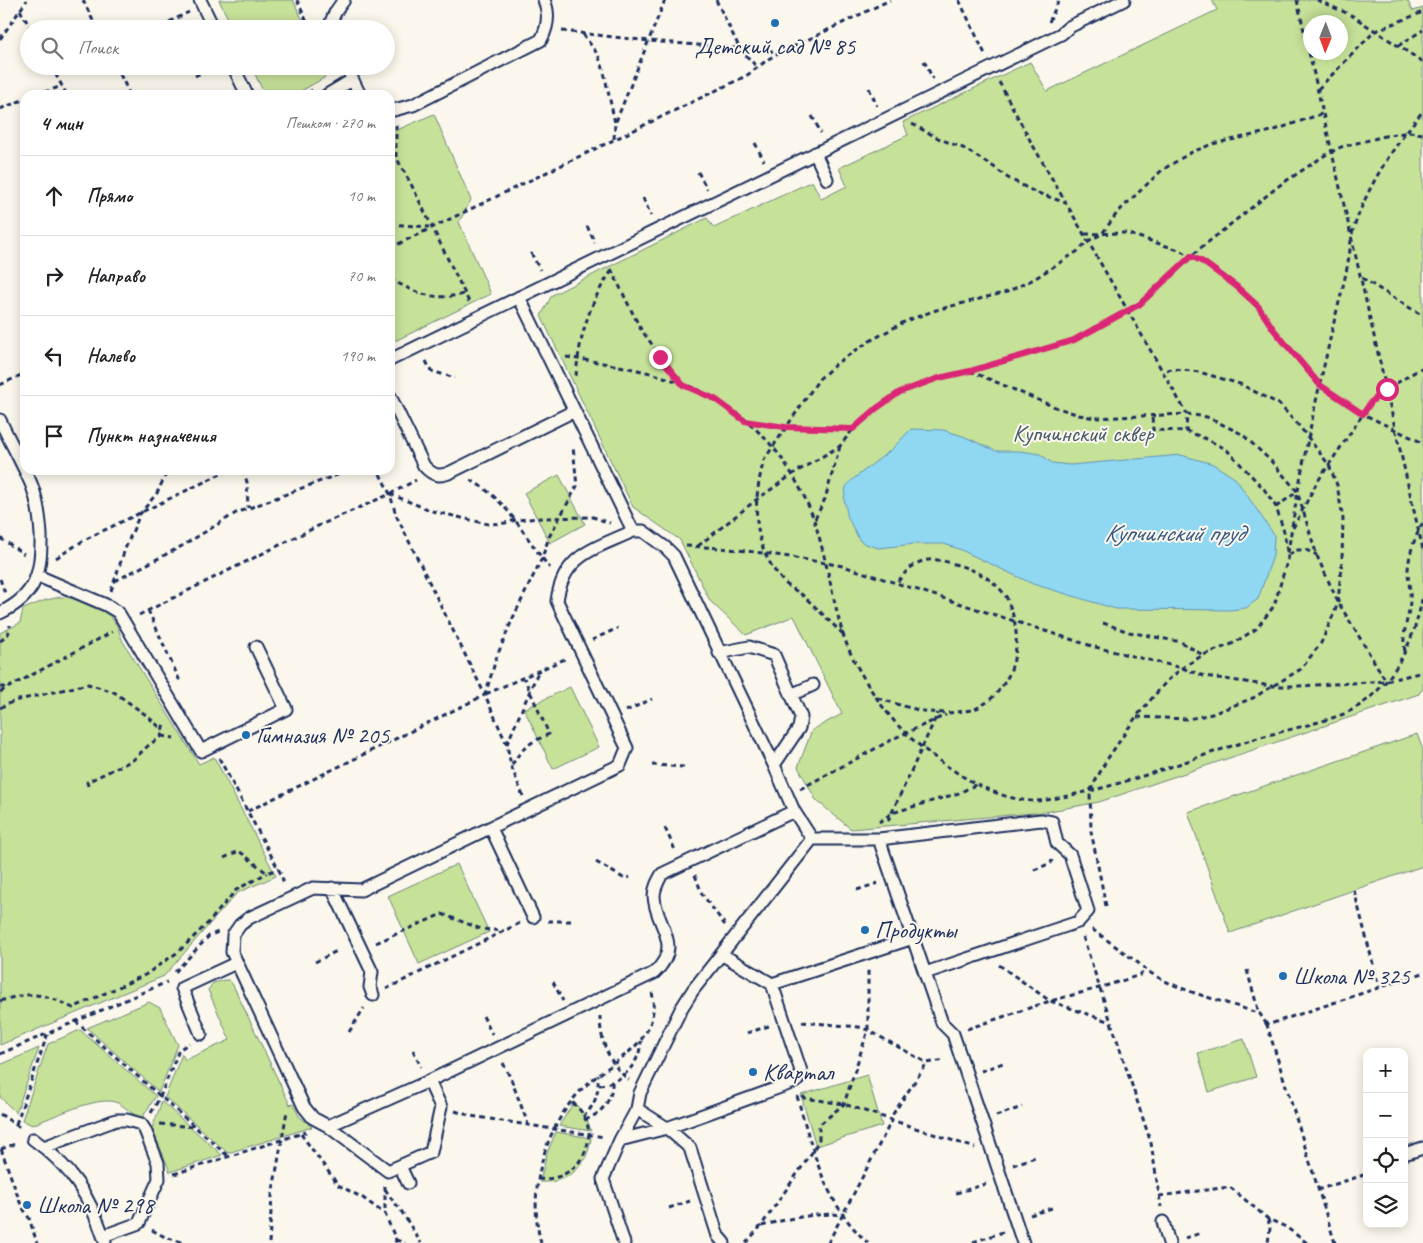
<!DOCTYPE html>
<html lang="ru">
<meta charset="utf-8">
<style>
:root{--surface:#fff;--page:#f2f2f2;--text:#202124;--muted:#757577;--line:#e0e0e0}
body{margin:0;font-family:Caveat,sans-serif;background:var(--page);color:var(--text)}
.controls{position:absolute;right:15px;bottom:15px;display:grid;overflow:hidden;border-radius:10px;box-shadow:0 2px 12px #0003}
.controls button{width:45px;height:45px;display:grid;place-items:center;padding:0;border:0;border-bottom:1px solid var(--line);background:var(--surface);color:var(--text);font:25px sans-serif}
.compass{position:absolute;left:1303px;top:15px;width:45px;height:45px;border-radius:50%;background:var(--surface);box-shadow:0 2px 12px #0003;rotate:181deg}
.stop{position:absolute;width:15px;height:15px;margin:-11px;border:4px solid #db2777;border-radius:50%;background:#fff}
.stop.end{background:#db2777;border-color:#fff;box-shadow:0 1px 5px #0008}
.list{margin:0;padding:0;list-style:none}
h2{display:flex;justify-content:space-between;align-items:center;height:65px;margin:0;padding:0 20px;font-size:21px}
h2 small{font-size:16px;font-weight:400;color:var(--muted)}
.list li{display:grid;grid-template-columns:32px 1fr auto;gap:15px;align-items:center;box-sizing:border-box;height:80px;padding:0 20px;border-top:1px solid var(--line)}
.list b{display:block;font-size:19px;white-space:nowrap}
.list em{font-size:16px;font-style:normal;color:var(--muted)}
.icon{flex:none;width:28px;height:28px;fill:none;stroke:currentColor;stroke-width:2;stroke-linecap:round;stroke-linejoin:round}
.map{position:relative;flex:none;width:1423px;height:1243px;overflow:hidden}
.search{position:absolute;background:var(--surface);box-shadow:0 2px 12px #0003;left:20px;top:20px;width:375px;height:55px;display:flex;align-items:center;gap:12px;box-sizing:border-box;padding:0 18px;border-radius:28px;color:var(--muted);font-size:19px}
.panel{position:absolute;background:var(--surface);box-shadow:0 2px 12px #0003;left:20px;top:90px;width:375px;height:385px;border-radius:15px}
.map>svg:first-child{display:block}
.green{fill:#c6e198;stroke:#70887b;fill-rule:evenodd}
.water{fill:#90d7f2;stroke:#6194b7}
.lines{fill:none;stroke-linecap:round;stroke-linejoin:round}
.lane-casing{stroke:#1b2f5e;stroke-width:15}
.path{stroke:#1b2f5e;stroke-width:3;stroke-dasharray:5 4;stroke-linecap:butt}
.lane{stroke:#fbf7ec;stroke-width:11}
.route{stroke:#db2777;stroke-width:6}
.poi-dot{fill:#1f6fb2;stroke:#fbf7ec;stroke-width:2}
.labels{text-anchor:middle;stroke-width:4;stroke-linejoin:round;paint-order:stroke}
.poi-label{font-size:24px;fill:#1b2f5e;stroke:#fbf7ec;text-anchor:start}
.park-label{font-size:24px;fill:#465c6c;stroke:#fbf7ec}
.water-label{font-size:25px;font-style:italic;fill:#385983;stroke:#fbf7ec}
</style>
<div class="map">
<svg width="1423" height="1243" viewBox="0 0 1423 1243">
<rect width="100%" height="100%" fill="#fbf7ec"/>
<filter id="ink" filterUnits="userSpaceOnUse"><feTurbulence type="fractalNoise" baseFrequency=".02" numOctaves="2"/><feDisplacementMap in="SourceGraphic" scale="10" xChannelSelector="R" yChannelSelector="G"/><feConvolveMatrix kernelMatrix="1 2 1 2 8 2 1 2 1" color-interpolation-filters="sRGB"/></filter>
<g filter="url(#ink)">
<path class="green" d="M219,0h74l14,29h-74z
M1212,0h195l6,11 10,-3v680l-4,6 -320,108 -54,10 -194,17 -35,-29 -18,-33 14,-37 30,-16 -48,-98 -48,19 -36,-34 -30,-61 -47,-33 -92,-191 11,-21 155,-77 7,10 98,-47 9,18 26,-13 -8,-18 69,-33 -5,-13 127,-60 17,29 170,-81zM1310,22h30v30h-30z
M251,66h73l3,6 -3,6 -30,17h-29z
M434,114l37,86 -12,22 32,72 -94,46 -7,-1v-206z
M559,475l26,49 -35,19 -26,-50z
M60,597c17,0 43,10 54,24 4,5 6,13 8,19l77,124 15,-7 62,119 -39,17 -73,83 -164,69v-412l20,-10 3,-14 23,-9z
M570,687l29,60 -46,22 -29,-60z
M1417,734l6,16v116l-193,67 -42,-121z
M457,864l32,68 -70,32 -31,-68z
M225,980h4l4,5 57,120 3,-1 6,12 13,11 -84,26 -63,-56 17,-43 3,6 45,-20 -22,-50 5,-7z
M149,1002l11,6 18,37 -19,47 -72,-64z
M80,1030l76,66 -14,22c-11,-3 -17,-13 -27,-16 -19,-6 -64,16 -83,23l-10,-5 26,-76z
M1244,1039l12,38 -47,15 -11,-39z
M39,1048l-23,65 -16,-16v-32z
M867,1075l15,51 -66,20 -15,-51z
M161,1101l61,54 -52,17 -18,-44 8,-21z
M574,1102l12,14 5,15 -32,-5z
M556,1132l35,6c-3,27 -22,46 -51,44l7,-29z"/>
<path class="water" d="M911,429l32,1 20,6 33,15h24l20,3 12,9 18,2 111,-10 32,9 23,15 38,56 -1,21 -15,43 -12,9 -15,2 -115,-1 -83,-25 -74,-35 -15,-5h-29l-37,4 -12,-4 -6,-3 -12,-23 -4,-19 2,-12 6,-7 40,-31z"/>
<g class="lines">
<defs>
<path id="lane" d="M200,0l14,29
M330,29c1,-12 7,-20 14,-29
M233,66l14,29
M346,66l14,29
M327,95l25,-15
M390,111l23,-6 128,-65c7,-13 9,-26 3,-40
M815,153l12,26
M519,297l114,234
M390,360l671,-326 8,-7 55,-27
M390,396l34,70c10,11 17,11 29,5l121,-60
M0,420c10,22 23,44 32,66 6,16 8,32 9,49 1,37 -5,61 -41,78
M38,576l68,29 12,7 83,139 85,-42 -30,-62
M719,653l30,-6 25,8 27,62 -2,11 -25,37
M791,695l22,-10
M794,811l-132,63c-4,7 -8,14 -8,22 1,30 31,48 0,77l-225,108 -101,45 -15,-8 -9,-11 -72,-155 1,-17 7,-10 9,-7 64,-30 48,2 259,-125 7,-17 -70,-147c6,-47 38,-52 76,-70h10l23,17 8,8 100,209 20,46 18,28h67l162,-19 11,2 5,21 13,12 18,56 -10,11 -153,51
M491,828l42,89
M879,839l63,184 11,11 70,209
M332,888l40,84 -2,15 3,8
M721,954l51,30
M201,1034l-19,-46 54,-25
M637,1109l30,19 23,20 28,88 6,7
M328,1126l60,45 43,-19 10,-45 -12,-26
M33,1139c39,28 57,58 72,102
M620,1140l47,-12 130,-47 4,-10 -29,-87 141,-46
M44,1147l72,-27h11l14,4 4,6 13,33 1,16 -20,44 -36,13
M1404,1154l19,-6
M400,1166l8,17
M1163,1222l6,21
M624,1243l-21,-64 17,-39 17,-31 3,-16 41,-84 12,-19 119,-151"/>
</defs>
<use href="#lane" class="lane-casing"/>
<path class="path" d="M83,0l14,29
M297,0l13,29
M716,0l24,49 18,19
M959,0l26,54
M1297,0l126,550
M1317,0l34,15 72,47
M20,10l11,19
M169,22l20,-10
M1049,22l10,-22
M562,31l87,10 133,11
M583,34l15,21 5,13 12,55
M0,39l27,-39
M1398,46l25,-16
M924,61l9,18
M51,66l16,29
M116,66l14,29
M195,76l20,-10
M999,82l32,60 156,272 -1,17
M869,88l8,18
M1318,89l57,-58 48,-19
M36,95l26,-9
M303,95l9,-5
M0,109l25,-10
M812,116l9,17
M912,124l28,15 23,9 31,19 14,11 27,14 31,11
M396,125v32l16,29 58,118
M614,139l1,-15 50,-124
M755,143l9,18
M698,172l9,17
M643,198l8,18
M390,224l39,3
M587,226l8,17
M1085,234l41,-1 53,17 24,12 33,24 21,20 17,24 45,55 44,29 60,29
M1352,234c13,-45 41,-87 71,-123
M390,248l356,-172 24,-18 120,-58
M531,253l9,17
M611,269l29,59 42,57
M1362,278l61,38
M390,279c28,15 43,22 74,15
M566,357c25,4 51,8 76,14 48,11 97,37 130,75 16,18 36,54 43,77 11,35 17,72 27,108 9,30 33,68 53,91 14,16 32,30 49,42 25,18 60,37 92,37 13,-1 27,-4 40,-7 63,-13 123,-39 185,-57 26,-7 54,-13 80,-22 48,-19 74,-72 82,-121
M426,361l5,10 24,7
M970,371l85,36 24,8 16,3 92,-4 20,3 35,17 29,27 26,30 20,65 21,46 48,79
M576,376c3,-37 13,-74 35,-104
M0,385l21,-10
M747,421l38,6 67,2
M243,470l4,12 1,26
M470,480c38,19 54,57 80,88
M390,494l42,17 56,13 17,-1 11,-3 25,-2 52,-1 17,6
M1276,507l21,-15
M815,519l10,-20 15,-53
M1293,528l23,-44 55,-82 16,-13 36,-22
M0,538l24,16
M686,546c53,2 105,11 157,20l252,81 87,21 22,8 68,10h28l86,-5 37,-9
M698,546l58,-46 40,-28 44,-26 13,-17 24,-21 23,-16 39,-14 31,-7 104,-31 66,-37 57,-52 83,-66 47,-31 14,-7 48,-12 21,-3 13,2
M1288,553c10,-71 25,-140 41,-209 7,-35 19,-68 22,-104
M1289,555l7,-5h10l11,5
M56,558l30,-19 143,-69
M0,579l5,14
M115,581l67,-35 54,-33 114,-43
M111,591l14,-42 15,-35 17,-21 11,-23
M148,610l31,69 -1,1
M139,615l181,-90 70,-31 26,-14
M1103,623l26,9 52,10 22,13
M843,634c-14,-13 -28,-28 -42,-40 -6,-4 -14,-8 -19,-14 -30,-35 -30,-77 -18,-120l55,-81 18,-16 31,-21 38,-21 30,-11 71,-18 27,-13 44,-28 10,-10 14,-7 15,-21 45,-43 28,-17 22,-9 60,-13 52,-18
M592,640l26,-12
M0,641c7,-4 10,-8 10,-16
M1405,651c-4,-18 4,-32 5,-50 1,-10 -2,-20 -2,-31 1,-17 7,-33 15,-48
M0,687h8
M0,692l112,-60
M486,694l81,-36
M878,698c28,9 54,19 85,13 4,0 10,-1 14,-3 36,-18 47,-63 34,-99 -2,-4 -3,-10 -6,-14 -13,-18 -33,-26 -54,-32 -26,-8 -39,-1 -54,20
M0,708l14,-7 74,-17 26,8 32,23 17,15
M626,711l26,-12
M1137,717l51,2 24,-5 41,-16 48,-29 20,-26 14,-32 3,-9 4,-42 1,-41 -6,-34 -8,-20 -29,-38 -21,-23 -39,-20 -41,-12 -25,-3 -10,1
M162,736l12,2
M507,744l31,-72
M219,758l62,116 3,10
M512,765c10,-18 19,-23 37,-31l-25,-56
M652,765l33,2
M88,786l-1,-4 46,-22 17,-16 11,-7 3,-15
M800,789l97,-52 49,-22
M523,796l-12,-30 -4,-21 -22,-50 12,-39 15,-36 30,-62 7,-21 28,-51 -4,-39
M248,811l237,-116 -89,-180 -6,-21 -12,-24
M888,821l50,-108
M879,822l13,-9 67,-20 18,-9
M665,828l10,22
M224,858l15,-7 28,22 11,-4
M596,862l29,17 5,-2
M1034,870l17,-7 1,-3
M695,875l7,19 23,31
M857,890l21,-7
M1354,890l25,97
M1106,906l-15,-75 -1,-40 16,-30 30,-44 30,-35 16,-14 21,-13 29,-11 24,-15 18,-23 14,-48 -4,-26 -8,-25 -12,-18 -38,-40 -22,-11 -18,-7 -33,-1 -1,-14
M548,921h25
M1092,929l49,36c22,23 87,37 119,49l7,11
M1083,937l68,206 10,64
M376,943l66,-29 39,15 23,2
M315,962l24,-12
M999,965l51,36 60,21
M1247,970l12,43
M175,972l34,-36 9,-4
M553,982l10,19
M386,989l134,-66
M0,1001c33,-10 43,-8 73,7l72,-33 33,-23 31,-30 27,-32 31,-17
M483,1016l9,18
M600,1016c0,25 9,48 29,64
M75,1021l153,135
M802,1022l57,5 9,3 59,33
M967,1029l83,-28 49,-13 41,-13 5,-6
M349,1032l15,-24
M747,1033l22,-7
M413,1050l8,17
M0,1054l167,-72
M503,1063l8,16 17,45
M981,1071l25,-9
M599,1085c23,-2 41,-21 42,-44
M797,1096c16,55 27,107 71,147
M803,1096l1,2 40,6 131,44
M455,1111l16,5 133,21
M151,1113l9,-16 19,-47 10,-7
M0,1114l22,15
M996,1116l26,-9
M583,1117c13,-13 16,-24 15,-42
M585,1120c16,-6 28,-20 27,-38
M16,1124l32,-91
M160,1124l34,3
M301,1134l37,51 25,13 22,16
M1,1149l20,56 8,13 8,25
M1,1149l17,-6
M1013,1165l25,-9
M174,1174l132,-42
M538,1179c46,4 69,-52 33,-77
M385,1186v28l11,26 -1,3
M385,1189l8,12 7,8 21,34
M1317,1190l50,-16
M956,1193l30,-9
M1159,1196l71,-9 38,32 18,8 21,16
M669,1208l21,-7
M1030,1215l25,-8
M1268,1219l2,9 -2,15
M762,1226c23,-7 57,-14 80,-11
M152,1230l13,7 20,6
M1185,1238l16,-5
M396,1240l9,3
M973,1242l30,-10
M269,1243l3,-47 15,-85
M541,1243c-14,-52 3,-114 40,-153 30,-31 81,-44 71,-98
M746,1243l15,-17 52,-75 6,-12v-14l25,-21 24,-74v-62
M828,1243l64,-123 1,-6 34,-51 18,-3
M1335,1243l-68,-218 156,-52"/>
<use href="#lane" class="lane"/>
</g>
</g>
<g class="lines" filter="url(#ink)">
<path class="route" d="M660,357l23,28 32,14 30,22 40,6 68,2 24,-21 23,-16 39,-14 31,-7 104,-31 66,-36 51,-48 12,6 33,24 22,20 16,24 46,55 43,29 8,-12 16,-13"/>
</g>
<g class="poi-dot">
<circle cx="775" cy="23" r="5"/>
<circle cx="246" cy="735" r="5"/>
<circle cx="865" cy="930" r="5"/>
<circle cx="1283" cy="976" r="5"/>
<circle cx="753" cy="1072" r="5"/>
<circle cx="27" cy="1205" r="5"/>
</g>
<g class="labels">
<g class="poi-label">
<text x="775" y="54" text-anchor="middle">Детский сад № 85</text>
<text x="256" y="743">Гимназия № 205</text>
<text x="875" y="938">Продукты</text>
<text x="1293" y="984">Школа № 325</text>
<text x="763" y="1080">Квартал</text>
<text x="37" y="1213">Школа № 298</text>
</g>
<g class="park-label">
<text x="1083" y="441">Купчинский сквер</text>
</g>
<g class="water-label">
<text x="1174" y="541">Купчинский пруд</text>
</g>
</g>
</svg>
<div class="controls">
<button>+</button>
<button>−</button>
<button><svg class="icon" aria-label="locate" viewBox="0 0 24 24"><circle cx="12" cy="12" r="6"/><path d="M12 2v4M12 18v4M2 12h4M18 12h4"/></svg></button>
<button><svg class="icon" aria-label="layers" viewBox="0 0 24 24"><path d="M12 4l9 5-9 5-9-5zM3 14l9 5 9-5"/></svg></button>
</div>
<svg class="compass" viewBox="-18 -18 36 36"><path d="M0-13l5 13h-10z" fill="#e53935"/><path d="M0 13l5-13h-10z" fill="#757577"/></svg>
<div class="stop" style="left:1387px;top:389px"></div>
<div class="stop end" style="left:660px;top:357px"></div>
<div class="search"><svg class="icon" aria-label="search" viewBox="0 0 24 24"><circle cx="10" cy="10" r="6"/><path d="M15 15l6 6"/></svg>Поиск</div>
<section class="panel">
<h2>4 мин<small>Пешком · 270 m</small></h2>
<ul class="list">
<li><svg class="icon" aria-label="ahead" viewBox="0 0 24 24"><path d="M12 20V5M6 11l6-6 6 6"/></svg><div><b>Прямо</b></div><em>10 m</em></li>
<li><svg class="icon" aria-label="right" viewBox="0 0 24 24"><path d="M7 20v-9h11M14 6l5 5-5 5"/></svg><div><b>Направо</b></div><em>70 m</em></li>
<li><svg class="icon" aria-label="left" viewBox="0 0 24 24"><path d="M17 20v-9H6M10 6l-5 5 5 5"/></svg><div><b>Налево</b></div><em>190 m</em></li>
<li><svg class="icon" aria-label="arrive" viewBox="0 0 24 24"><path d="M6 21V4h12l-3 4 3 4H6"/></svg><div><b>Пункт назначения</b></div></li>
</ul>
</section>
</div>
